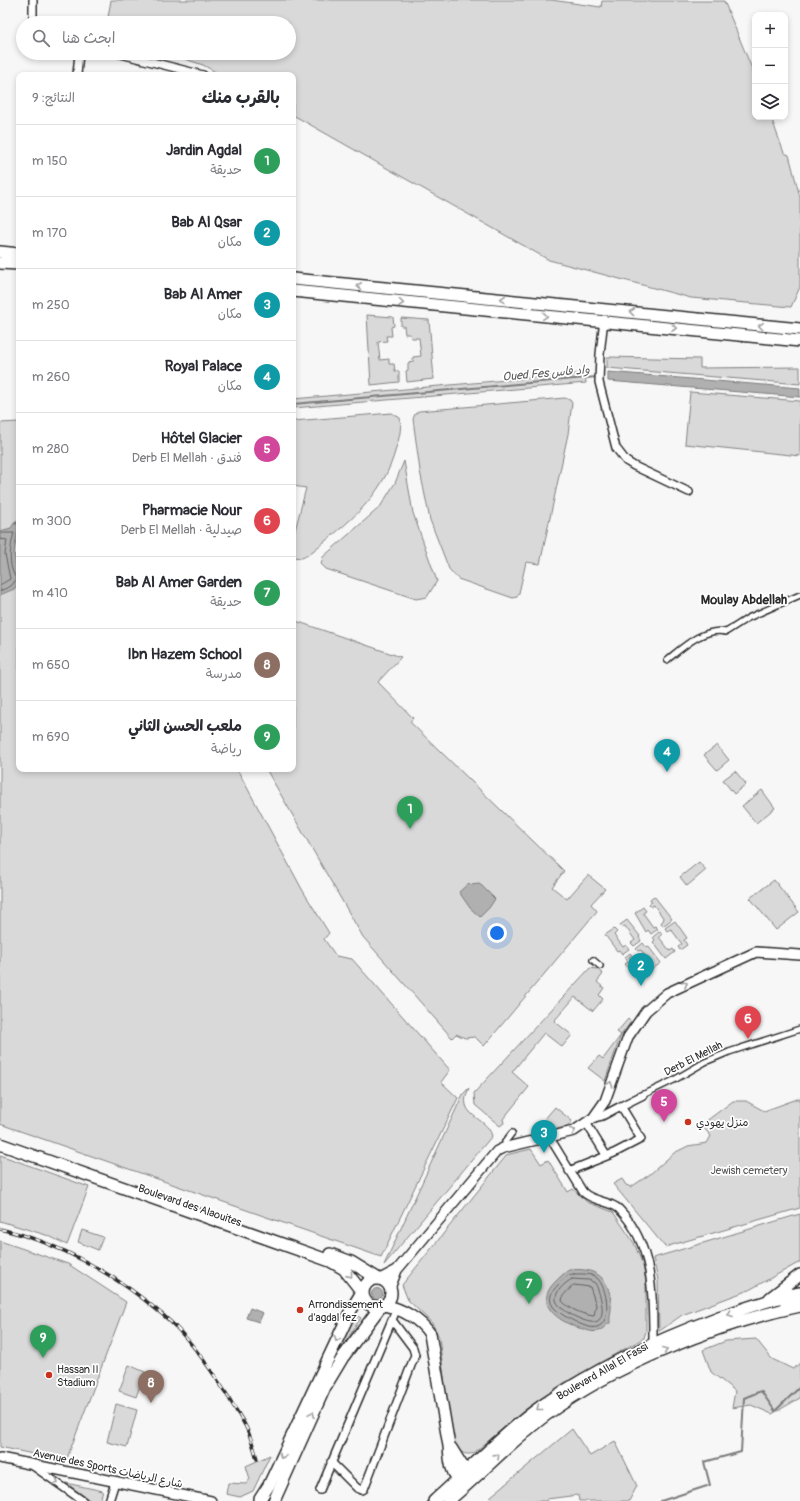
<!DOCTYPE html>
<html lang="ar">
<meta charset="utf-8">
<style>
:root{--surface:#fff;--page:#f2f2f3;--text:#2b2b33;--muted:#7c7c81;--line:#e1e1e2;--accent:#1a73e8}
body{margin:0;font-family:Pangolin,"Playpen Sans Arabic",sans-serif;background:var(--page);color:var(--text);direction:rtl}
.controls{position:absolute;right:12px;top:12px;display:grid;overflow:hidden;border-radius:8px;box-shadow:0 2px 6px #0003}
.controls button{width:36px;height:36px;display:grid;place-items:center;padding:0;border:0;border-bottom:1px solid var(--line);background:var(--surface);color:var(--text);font:20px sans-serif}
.you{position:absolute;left:497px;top:933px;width:14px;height:14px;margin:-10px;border:3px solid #fff;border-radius:50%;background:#1a73e8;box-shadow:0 0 0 6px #1a73e833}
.badge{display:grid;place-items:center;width:26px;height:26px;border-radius:50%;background:var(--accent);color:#fff;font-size:13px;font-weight:700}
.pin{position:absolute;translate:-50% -33px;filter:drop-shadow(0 1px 2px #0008)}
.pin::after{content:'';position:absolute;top:21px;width:14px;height:12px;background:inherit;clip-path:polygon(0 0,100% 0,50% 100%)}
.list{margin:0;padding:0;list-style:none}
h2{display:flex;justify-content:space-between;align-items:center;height:52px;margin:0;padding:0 16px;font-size:17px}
h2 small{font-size:13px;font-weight:400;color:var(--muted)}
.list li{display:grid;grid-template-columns:26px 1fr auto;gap:12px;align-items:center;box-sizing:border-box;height:72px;padding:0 16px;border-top:1px solid var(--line)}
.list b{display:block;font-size:15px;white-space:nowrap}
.list p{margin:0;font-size:13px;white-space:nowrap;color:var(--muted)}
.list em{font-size:13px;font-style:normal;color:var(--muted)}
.icon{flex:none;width:22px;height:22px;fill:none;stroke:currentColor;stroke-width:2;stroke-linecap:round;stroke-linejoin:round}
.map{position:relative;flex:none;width:800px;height:1501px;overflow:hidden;direction:ltr}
.search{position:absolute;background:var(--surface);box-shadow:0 2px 6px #0003;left:16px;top:16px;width:280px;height:44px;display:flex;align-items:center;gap:10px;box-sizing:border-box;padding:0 14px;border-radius:22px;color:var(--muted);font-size:15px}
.panel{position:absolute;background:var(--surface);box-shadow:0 2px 6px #0003;left:16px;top:72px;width:280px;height:700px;border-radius:8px;direction:rtl}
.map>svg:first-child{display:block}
.green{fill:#d9d9d9;stroke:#828282}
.water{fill:#b0b0b0;stroke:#7b7b7b}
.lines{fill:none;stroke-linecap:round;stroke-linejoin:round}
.shore{stroke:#606060;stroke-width:1}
.stream{stroke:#7b7b7b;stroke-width:2}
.pedestrian-casing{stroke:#2b2b2b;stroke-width:8}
.minor-casing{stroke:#2b2b2b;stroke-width:10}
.tertiary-casing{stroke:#2b2b2b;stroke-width:12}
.secondary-casing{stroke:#2b2b2b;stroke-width:13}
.primary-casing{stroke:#2b2b2b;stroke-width:14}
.pedestrian{stroke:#fff;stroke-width:5}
.minor{stroke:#fff;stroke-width:7}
.tertiary{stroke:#fff;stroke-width:9}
.secondary{stroke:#fff;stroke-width:10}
.primary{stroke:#fff;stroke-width:11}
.rail-casing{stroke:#2b2b2b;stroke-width:3.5}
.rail{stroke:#fff;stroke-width:2;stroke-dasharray:6;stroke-linecap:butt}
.oneway{stroke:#a0a0a0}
.poi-dot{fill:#c8321e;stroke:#fff;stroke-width:1.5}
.labels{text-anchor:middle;stroke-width:3.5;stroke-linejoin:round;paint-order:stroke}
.street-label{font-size:11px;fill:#2b2b2b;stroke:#fff}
.poi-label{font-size:11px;fill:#2b2b2b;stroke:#fff;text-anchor:start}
.park-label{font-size:11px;fill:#565656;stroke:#fff}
.water-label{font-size:12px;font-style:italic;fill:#5a5a5a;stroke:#fff}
.quarter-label{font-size:13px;font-weight:bold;fill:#2b2b2b;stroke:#fff}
</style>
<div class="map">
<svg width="800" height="1501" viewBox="0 0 800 1501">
<rect width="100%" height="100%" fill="#f7f7f7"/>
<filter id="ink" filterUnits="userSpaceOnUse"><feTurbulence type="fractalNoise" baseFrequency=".025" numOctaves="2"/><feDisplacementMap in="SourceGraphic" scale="8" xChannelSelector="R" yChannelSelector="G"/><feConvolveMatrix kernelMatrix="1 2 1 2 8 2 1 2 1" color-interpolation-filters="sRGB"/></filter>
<g filter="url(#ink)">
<path class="green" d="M111,0h440l50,7 1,-6h122l31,75v41h16l13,36 5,2 11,42v90l-9,20 -100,-9 -142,-38 -256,-145v-40h-72l-18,-10 -36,-12h122v-30h-182z
M367,315l26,2 1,9 -3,1 1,9h-6l1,5 -9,1 2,18 9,-1v5h5l1,7h4v11l-28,3z
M401,318l28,2 5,59 -27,3 -1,-11 2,-1v-7l5,-1v-5l8,-1 -2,-18h-8l-1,-4h-5l-1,-8h-3z
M607,357l93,2v9l100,-1v17l-193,-16z
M585,373l1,10 -293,25v-9z
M690,392l110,9v55l-115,-12z
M565,398l5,2 2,3 -4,31 -28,130 -14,-2 -7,31 -2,4 -4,1 -55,-19 -9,-10 -19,-49 -10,-49 -7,-52 2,-5 4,-3z
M392,413l8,5c2,10 -1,21 -4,30 -13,51 -50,76 -88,107l-6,3 -9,-1v-19l13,-50 -13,-2v-65z
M19,422v347h209l1,2 8,-2 66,122 26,42 -5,6 12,17 16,3 98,111 -9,12 17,16 -77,159 -381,-133v-701z
M404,461l9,52 24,68 -10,16 -11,2 -90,-30 -5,-5 2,-7 57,-50 15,-24z
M293,620l108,37 -23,25 35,36 -3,4 154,149 -12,16 15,12 21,-24 17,14 -14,15 6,7 -113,135 -9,-9 -10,1 -9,-4 -4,4 -89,-101 -97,-168h27z
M717,745l12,15 -12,10 -13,-15z
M735,771l11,13 -12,10 -11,-14z
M762,790l13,18 -19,15 -14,-17z
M699,862l7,8 -19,16 -7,-9z
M774,880l25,32 -23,18 -26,-32z
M654,896l18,23 -9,7 -2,-3 3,-4 -10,-14 -3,2 -2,-3 3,-2 -2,-3z
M643,907l3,4 -3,2 10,14 2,-1 3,3 -7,5 -3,-4 -2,2 -11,-19z
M627,920l13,16 -1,1 2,4 -7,5 -3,-3 4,-3 -10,-14 -3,2 -2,-3z
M675,921l12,17 -3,2 3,5 -7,5 -2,-3 4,-3 -11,-15 -4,2 -2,-3z
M614,929l3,3 -3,3 9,12 3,-2 3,4 -7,5 -3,-4 -2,1 -12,-16z
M660,931l2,3 -3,3 11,14 3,-2 2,3 -9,7 -13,-17 2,-2 -2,-3z
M643,943l3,4 2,-1 13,17 -10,7 -2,-3 2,-2 -10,-15 -3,1 -2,-2z
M630,953l2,2 -3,2 11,15 3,-2 2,3 -6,4 -3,-2 -1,1 -10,-12 3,-2 -3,-5z
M590,968l7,1 6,5 -6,8 7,6 -5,7 4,4 -10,12 -18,-14 -21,24 18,14 -10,12 -18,-14 -32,39 17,15 -26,32 1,4 -4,3 -25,-21 -1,-12z
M628,1019l3,3 -10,13 -16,46 -17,-13 11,-12 4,3 18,-24 -4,-3z
M469,1088c-14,29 18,28 23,48l-108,129 79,-171z
M800,1098v110l-135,39 -52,-63 9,-5 4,6 5,2 18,-12 25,-22 14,-7 19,-3 4,-7 -10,-11 32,-24h13l18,10z
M555,1107l17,14 -4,5 -38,10z
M531,1149l10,15 7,-4 20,32 5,-3 14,13 26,10 21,31 9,22 3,18v48l-2,7 -80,45 -38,26 -52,44c-12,4 -16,-4 -22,-12l-13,-104 -7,-14 -24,-23 -6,-15 104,-129 4,-2z
M0,1155l89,32 -22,58 -18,-9 -49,-15z
M800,1214v48l-51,28 -67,25 -21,15h-2l-1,-50 -5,-22z
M82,1230l21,7 -5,13 -20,-8z
M0,1241l68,23 58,38 -60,159 -66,-14z
M355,1314l6,4 -20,31 -2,-1z
M756,1339l16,20 21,10 7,-6v35l-28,16 -21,-9 -19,3 3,-17 -24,-19 -8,-22 23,-9z
M129,1365l16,7 -9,25 -17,-6z
M116,1404l21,6 -10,37 -20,-5z
M572,1429l18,27 25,-15 22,45 -8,15h-50l-1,-6 -31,4v2h-53l-4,-4z
M270,1455l-17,36 -13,6 -14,-3 2,-11 18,1 4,-5 -4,-13z
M66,1483l37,8 -3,10h-9z"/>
<path class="water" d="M608,372l192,16v9l-192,-16z
M15,522l4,1 -5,29 5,31 -5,6 -14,6v-64l11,-3z
M469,883l2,2 8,-1 3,2 13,13 -6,9 -9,9 -10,-9 -11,-16z
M569,1270c26,-3 41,7 42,34 1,6 -2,12 -1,19 -4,1 -7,7 -12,8 -7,2 -13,-2 -19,-3 -21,-7 -46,-24 -24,-46 5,-5 9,-9 14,-12z
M371.5 1294a5.5 5.5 0 1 1 11 0a5.5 5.5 0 1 1-11 0Z
M250,1308l13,5 -4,9 -13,-4z"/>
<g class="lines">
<path class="shore" d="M0,533h14c-4,14 -7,34 3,46l-6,7 -11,5
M0,539l7,1 -2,14 5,25 -10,6
M574,1274c7,0 18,-1 23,4 10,9 16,44 0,49 -7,2 -17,-3 -23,-6 -18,-9 -34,-19 -15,-37 5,-5 8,-10 15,-10z
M572,1279l17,1 6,3c4,7 14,36 0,39 -9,2 -37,-12 -39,-22 -2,-8 10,-18 16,-21z
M574,1285l16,2 6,18 -2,11c-10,-1 -25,-7 -32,-15l1,-5z"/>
<path class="stream" d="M293,404l304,-27
M16,524l3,-5
M661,1501l49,-16 -6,-23 37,-10 3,-54 17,-7 14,20 25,-24"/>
<defs>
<path id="pedestrian" d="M667,660c16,-13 37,-33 59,-28l22,-14 52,-23
M593,960l7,6
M643,1095l31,-15 31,-18 24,-10 71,-23
M505,1142l7,-9"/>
<path id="minor" d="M33,23v-23
M117,53l86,22
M77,75l2,-22
M604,319l-4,35 -1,28 17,66 10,13 8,5 55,26
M621,1106l22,-11
M587,1124l19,31
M550,1138l33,54c10,10 26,8 36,17 35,36 34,87 34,133
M569,1171l45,-18 27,-14 -20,-33 -19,10 -9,2
M331,1462l26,26 5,2 2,-1 51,-134 -2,-7 -21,-28
M33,1466l50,35
M320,1490l77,-182
M109,1501l6,-19"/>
<path id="tertiary" d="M380,1279l17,-9
M390,1288l7,-18 100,-119 6,-3 71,-17 19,-13 12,-17 23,-64 18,-26 21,-18 89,-41 44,3
M0,1458l211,43"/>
<path id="secondary" d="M784,1307l16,-8"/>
<path id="primary" d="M0,252l19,2
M0,263l19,1
M293,279l507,50
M293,291l507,50
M0,1144l330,117 14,8 18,23 -11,18 -82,175 -9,14
M330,1254l21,8 26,16
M363 1293a14 14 0 1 1 28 0a14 14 0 1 1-28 0Z
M770,1298l30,-23
M384,1305c18,4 36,14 46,29l19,112c1,13 1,29 14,36
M451,1448l18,29
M274,1501l51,-114 18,-30 38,-51
M434,1501c36,-32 70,-68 109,-96 55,-38 114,-65 176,-88 27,-9 53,-19 81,-24
M448,1501c34,-28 63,-60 98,-86 68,-50 172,-92 254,-109"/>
</defs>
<use href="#pedestrian" class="pedestrian-casing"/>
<use href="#minor" class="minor-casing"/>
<use href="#tertiary" class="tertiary-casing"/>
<use href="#secondary" class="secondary-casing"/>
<use href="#primary" class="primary-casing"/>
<use href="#pedestrian" class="pedestrian"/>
<use href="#minor" class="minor"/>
<use href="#tertiary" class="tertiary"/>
<use href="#secondary" class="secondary"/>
<use href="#primary" class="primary"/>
<defs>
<path id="rail" d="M0,1229c59,13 118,47 163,86 26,22 48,54 66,83 5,10 12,19 17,29 5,10 8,21 11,32"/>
</defs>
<use href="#rail" class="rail-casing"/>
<use href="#rail" class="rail"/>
</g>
<defs><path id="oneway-chevron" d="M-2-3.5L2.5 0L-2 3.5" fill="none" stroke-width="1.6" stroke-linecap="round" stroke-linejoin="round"/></defs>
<g class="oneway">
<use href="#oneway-chevron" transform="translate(359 286) rotate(-174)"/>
<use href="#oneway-chevron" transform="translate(503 299) rotate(-175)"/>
<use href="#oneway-chevron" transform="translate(401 303) rotate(5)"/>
<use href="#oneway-chevron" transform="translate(632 312) rotate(-174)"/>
<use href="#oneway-chevron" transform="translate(545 316) rotate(5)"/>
<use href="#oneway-chevron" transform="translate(761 326) rotate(-175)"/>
<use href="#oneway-chevron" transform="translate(674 328) rotate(6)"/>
<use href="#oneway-chevron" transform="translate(685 984) rotate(-25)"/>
<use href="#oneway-chevron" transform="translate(610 1084) rotate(-71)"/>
<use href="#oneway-chevron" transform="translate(573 1131) rotate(-22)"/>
<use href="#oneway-chevron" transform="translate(350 1275) rotate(51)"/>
<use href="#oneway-chevron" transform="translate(730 1314) rotate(160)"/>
<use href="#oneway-chevron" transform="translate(337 1339) rotate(115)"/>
<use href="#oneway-chevron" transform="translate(665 1350) rotate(-22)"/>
<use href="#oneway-chevron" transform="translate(539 1408) rotate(142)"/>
<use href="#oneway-chevron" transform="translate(312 1414) rotate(-66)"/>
<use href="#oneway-chevron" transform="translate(282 1456) rotate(115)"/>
<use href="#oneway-chevron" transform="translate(497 1456) rotate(-44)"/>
<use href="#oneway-chevron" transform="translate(56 1482) rotate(35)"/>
</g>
</g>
<g class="poi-dot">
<circle cx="688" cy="1122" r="4"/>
<circle cx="300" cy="1310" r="4"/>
<circle cx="49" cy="1375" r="4"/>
</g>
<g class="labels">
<g class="street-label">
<text transform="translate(693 1058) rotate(-27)" y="4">Derb El Mellah</text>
<text transform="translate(190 1205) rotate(19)" y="4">Boulevard des Alaouites</text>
<text transform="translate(602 1371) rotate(-30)" y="4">Boulevard Allal El Fassi</text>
<text transform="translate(108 1468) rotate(12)" y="4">Avenue des Sports شارع الرياضات</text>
</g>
<g class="poi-label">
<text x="696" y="1126">منزل يهودي</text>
<text x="308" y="1308">Arrondissement<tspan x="308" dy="13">d'agdal fez</tspan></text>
<text x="57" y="1373">Hassan II<tspan x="57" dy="13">Stadium</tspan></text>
</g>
<g class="park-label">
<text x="749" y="1174">Jewish cemetery</text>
</g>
<g class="water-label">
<text transform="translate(546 373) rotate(-5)" y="4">Oued Fes واد فاس</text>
</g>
<g class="quarter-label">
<text x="744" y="604">Moulay Abdellah</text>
</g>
</g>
</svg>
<div class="controls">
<button>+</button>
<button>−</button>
<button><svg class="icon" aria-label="layers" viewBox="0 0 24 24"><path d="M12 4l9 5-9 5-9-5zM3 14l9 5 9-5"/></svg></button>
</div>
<div class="you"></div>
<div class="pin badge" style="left:410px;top:829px;background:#2e9e5b">1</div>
<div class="pin badge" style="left:641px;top:986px;background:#0f9aa8">2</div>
<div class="pin badge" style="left:544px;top:1153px;background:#0f9aa8">3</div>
<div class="pin badge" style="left:667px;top:772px;background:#0f9aa8">4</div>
<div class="pin badge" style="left:664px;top:1122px;background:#d1479c">5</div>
<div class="pin badge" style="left:748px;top:1039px;background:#e0444e">6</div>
<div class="pin badge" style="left:529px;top:1304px;background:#2e9e5b">7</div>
<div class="pin badge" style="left:151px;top:1403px;background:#8d6e63">8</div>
<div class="pin badge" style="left:43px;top:1358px;background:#2e9e5b">9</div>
<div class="search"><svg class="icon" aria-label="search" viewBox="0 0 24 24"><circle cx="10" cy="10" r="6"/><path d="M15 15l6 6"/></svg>ابحث هنا</div>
<section class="panel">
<h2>بالقرب منك<small>النتائج: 9</small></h2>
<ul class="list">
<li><span class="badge" style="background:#2e9e5b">1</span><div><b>Jardin Agdal</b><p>حديقة</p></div><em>150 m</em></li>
<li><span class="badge" style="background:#0f9aa8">2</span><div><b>Bab Al Qsar</b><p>مكان</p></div><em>170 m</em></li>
<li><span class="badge" style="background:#0f9aa8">3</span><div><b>Bab Al Amer</b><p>مكان</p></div><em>250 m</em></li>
<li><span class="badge" style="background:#0f9aa8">4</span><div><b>Royal Palace</b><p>مكان</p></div><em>260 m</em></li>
<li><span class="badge" style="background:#d1479c">5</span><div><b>Hôtel Glacier</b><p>فندق · Derb El Mellah</p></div><em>280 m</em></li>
<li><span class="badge" style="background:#e0444e">6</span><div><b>Pharmacie Nour</b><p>صيدلية · Derb El Mellah</p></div><em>300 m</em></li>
<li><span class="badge" style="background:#2e9e5b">7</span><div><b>Bab Al Amer Garden</b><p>حديقة</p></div><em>410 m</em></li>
<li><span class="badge" style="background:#8d6e63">8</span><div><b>Ibn Hazem School</b><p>مدرسة</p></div><em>650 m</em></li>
<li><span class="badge" style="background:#2e9e5b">9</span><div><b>ملعب الحسن الثاني</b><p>رياضة</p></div><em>690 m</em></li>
</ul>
</section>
</div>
